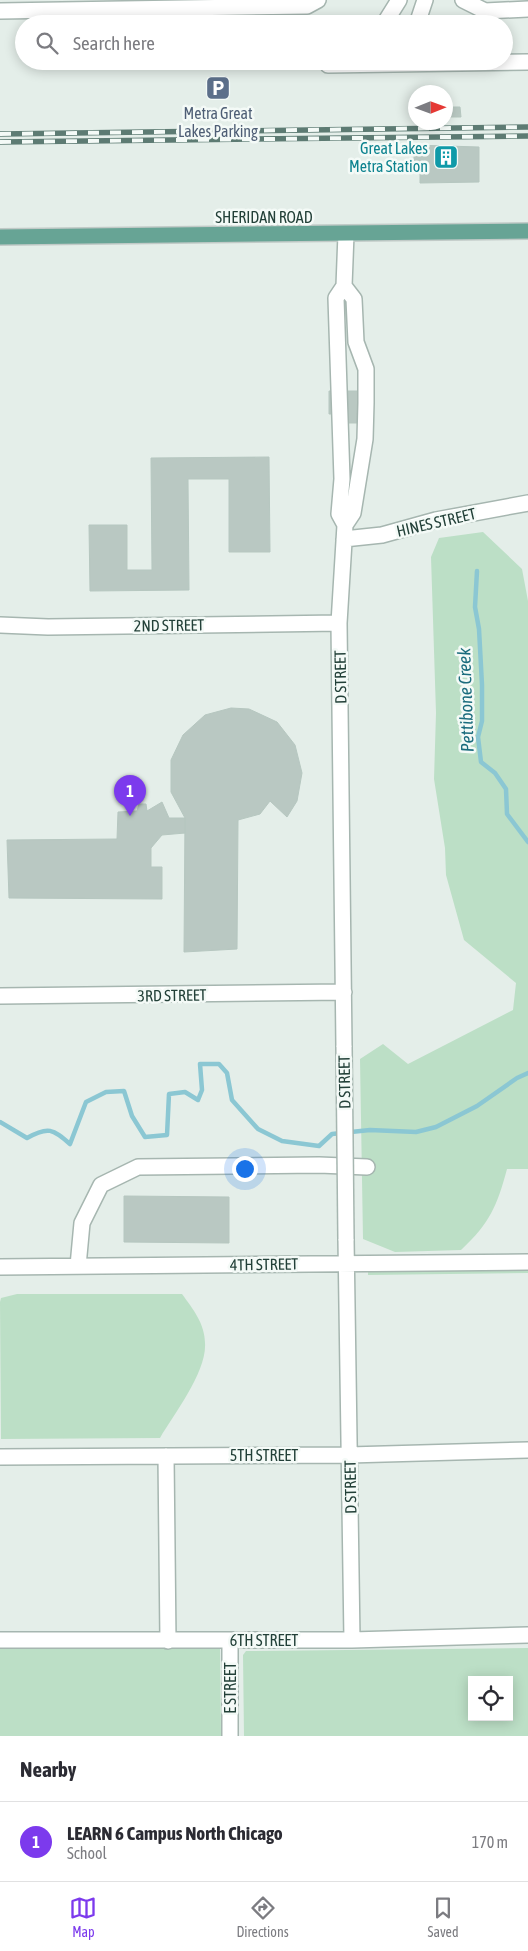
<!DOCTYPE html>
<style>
:root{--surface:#fff;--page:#f2f2f3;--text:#2b2b33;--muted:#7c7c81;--line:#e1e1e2;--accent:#7c3aed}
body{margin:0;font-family:"Asap Condensed",sans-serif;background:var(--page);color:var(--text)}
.controls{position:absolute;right:15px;bottom:15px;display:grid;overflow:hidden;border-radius:0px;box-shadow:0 2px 12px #0003}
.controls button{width:45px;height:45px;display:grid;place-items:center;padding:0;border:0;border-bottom:1px solid var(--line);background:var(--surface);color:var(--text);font:25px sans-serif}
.compass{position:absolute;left:408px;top:85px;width:45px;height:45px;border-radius:50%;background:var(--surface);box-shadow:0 2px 12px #0003;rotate:89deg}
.you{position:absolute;left:244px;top:1168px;width:18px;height:18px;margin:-12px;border:4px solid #fff;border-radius:50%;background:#1a73e8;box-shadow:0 0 0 8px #1a73e833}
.badge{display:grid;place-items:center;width:32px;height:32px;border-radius:50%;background:var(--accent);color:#fff;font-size:16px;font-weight:700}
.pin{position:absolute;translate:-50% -41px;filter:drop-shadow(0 1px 2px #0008)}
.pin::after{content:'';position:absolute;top:26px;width:18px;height:15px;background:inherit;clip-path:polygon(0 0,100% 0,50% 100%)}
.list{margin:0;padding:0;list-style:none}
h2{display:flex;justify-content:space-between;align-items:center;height:65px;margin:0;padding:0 20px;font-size:21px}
h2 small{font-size:16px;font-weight:400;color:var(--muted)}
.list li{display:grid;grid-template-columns:32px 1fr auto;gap:15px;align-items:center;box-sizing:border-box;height:80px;padding:0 20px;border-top:1px solid var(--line)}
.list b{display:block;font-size:19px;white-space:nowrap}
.list p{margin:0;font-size:16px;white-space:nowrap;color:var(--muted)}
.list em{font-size:16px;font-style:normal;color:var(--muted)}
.icon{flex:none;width:28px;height:28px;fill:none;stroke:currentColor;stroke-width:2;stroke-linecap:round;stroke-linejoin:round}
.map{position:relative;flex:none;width:528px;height:1736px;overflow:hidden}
.search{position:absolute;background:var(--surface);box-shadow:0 2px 12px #0003;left:15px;right:15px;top:15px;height:55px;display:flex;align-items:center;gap:12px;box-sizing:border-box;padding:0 18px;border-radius:28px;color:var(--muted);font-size:19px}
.sheet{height:145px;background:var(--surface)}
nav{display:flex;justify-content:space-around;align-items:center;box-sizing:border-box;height:70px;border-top:1px solid var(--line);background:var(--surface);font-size:14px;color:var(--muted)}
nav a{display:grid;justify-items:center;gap:2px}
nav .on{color:var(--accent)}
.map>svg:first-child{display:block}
.green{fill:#bcdfc6;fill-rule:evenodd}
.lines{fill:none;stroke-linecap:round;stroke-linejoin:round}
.stream{stroke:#8bc7d3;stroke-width:4.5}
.building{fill:#b9c8c2;stroke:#b6c7c0}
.minor-casing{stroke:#a6b6b0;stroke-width:18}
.major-casing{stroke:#c1cac7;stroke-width:18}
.minor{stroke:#fff;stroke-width:15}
.major{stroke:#67a495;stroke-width:15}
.rail-casing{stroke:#5d7b73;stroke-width:5.5}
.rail{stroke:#f4faf7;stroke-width:4;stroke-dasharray:11;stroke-linecap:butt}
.minor-bridge-casing{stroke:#a6b6b0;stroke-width:18;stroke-linecap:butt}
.minor-bridge{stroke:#fff;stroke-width:15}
.labels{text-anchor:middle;stroke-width:5;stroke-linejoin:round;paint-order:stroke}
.service-label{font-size:16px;fill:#4e5e75;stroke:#f4faf7}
.culture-label{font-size:16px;fill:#0d838f;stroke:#f4faf7;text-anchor:end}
.street-label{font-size:16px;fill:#224038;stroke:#f4faf7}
.water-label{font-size:18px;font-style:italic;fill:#1b6c7d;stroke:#f4faf7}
</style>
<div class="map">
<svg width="528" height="1736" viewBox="0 0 528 1736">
<rect width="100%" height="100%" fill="#e4eee9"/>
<path class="green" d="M483,532l39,37 6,32v568h-21c-10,37 -17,54 -46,81l-66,2 -32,-13 -3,-180 23,-15 25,20 105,-54 3,-27 -52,-43 -18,-65 -1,-27 -11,-69 2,-66 -5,-156 8,-19z
M528,1267v6l-160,2v-4h3z
M17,1294h165c11,15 23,30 23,49 2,29 -31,71 -45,95l-159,1 -1,-137 1,-4z
M220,1647l1,89h-221v-87z
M528,1648v88h-284l-1,-81 3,-4zM472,1680h37v37h-37z"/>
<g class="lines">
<path class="stream" d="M477,571l-2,36 4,22 3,56v36l-4,16 3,25 14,11 11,16 1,25 21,28
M0,1122l27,16c21,-12 26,-9 43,6l16,-42 20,-10 18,-1 8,25 13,21 22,-2 2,-41 16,-2 13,8 4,-10 -2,-26h19l8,9 5,27 26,29 24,12 37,5 13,-12 38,-4 46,2 20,-5 41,-21 40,-28 11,-5"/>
</g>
<path class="building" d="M446,107h14l1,10h-15z
M414,145l65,2v35l-59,1v-18l-6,1z
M329,391h34v22h-6v10h-13v-9h-15z
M269,457l1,95h-41v-73h-41l1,111 -99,1 -1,-66h38v45h25l-1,-112z
M231,708l18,1 28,13 18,23 7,28 -5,28 -10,16 -17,-16 -10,13 -22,6 -1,129 -53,3 1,-134 -14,-26v-32l12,-25 22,-20z
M162,802l7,16h16v15l-23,2 -11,13v19h11v32l-153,-1 -2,-58 110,-1 1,-27 19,-1 2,-7h7l1,7z
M124,1196l105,1v46l-105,-1z"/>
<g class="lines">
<defs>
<path id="minor" d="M463,0l22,11 43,-2
M0,11l307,-5 11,-6
M384,24l15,-24
M417,24l8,-24
M328,65l200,-3
M345,525l-6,-11 3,-35 -6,-181 8,-12 2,-52
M344,539l38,-4 54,-15 92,-17
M0,625l48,2 291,-4
M0,996l344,-4
M344,1047l-5,-424 6,-98 8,-12 12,-74 1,-36v-34l-10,-27 -2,-43 -10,-13
M346,1239l6,401
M78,1266l4,-43 19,-38 37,-18 181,-2 48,2
M0,1267l528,-5
M166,1456l2,185
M0,1457l349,-2 179,-5
M0,1640h352l176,-5
M230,1736v-95"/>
<path id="major" d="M0,237l528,-6"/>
</defs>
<use href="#minor" class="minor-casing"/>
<use href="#major" class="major-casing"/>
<use href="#minor" class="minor"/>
<use href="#major" class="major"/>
<defs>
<path id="rail" d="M0,134l528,-7
M0,142l528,-6"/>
</defs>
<use href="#rail" class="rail-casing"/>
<use href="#rail" class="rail"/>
<defs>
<path id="minor-bridge" d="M344,1047l2,192"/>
</defs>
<use href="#minor-bridge" class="minor-bridge-casing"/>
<use href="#minor-bridge" class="minor-bridge"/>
</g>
<defs>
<symbol id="parking-square" viewBox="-11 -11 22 22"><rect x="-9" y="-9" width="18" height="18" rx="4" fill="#5c6f8a" stroke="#f4faf7"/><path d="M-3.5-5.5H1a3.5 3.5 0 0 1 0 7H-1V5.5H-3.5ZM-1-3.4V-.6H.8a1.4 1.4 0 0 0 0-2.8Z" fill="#fff"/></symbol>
<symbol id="building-square" viewBox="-11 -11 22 22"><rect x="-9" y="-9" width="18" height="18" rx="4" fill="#0f9aa8" stroke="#f4faf7"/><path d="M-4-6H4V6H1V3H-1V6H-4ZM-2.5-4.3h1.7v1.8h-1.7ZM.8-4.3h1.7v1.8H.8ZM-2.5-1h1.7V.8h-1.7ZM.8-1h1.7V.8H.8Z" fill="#fff"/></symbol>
</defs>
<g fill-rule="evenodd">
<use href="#parking-square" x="204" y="74" width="28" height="28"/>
<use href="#building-square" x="432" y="143" width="28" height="28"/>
</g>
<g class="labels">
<g class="service-label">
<text x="218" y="119">Metra Great<tspan x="218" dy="18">Lakes Parking</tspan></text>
</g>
<g class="culture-label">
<text x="428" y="154">Great Lakes<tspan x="428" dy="18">Metra Station</tspan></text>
</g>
<g class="street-label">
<text x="264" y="223">SHERIDAN ROAD</text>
<text transform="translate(436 522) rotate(-13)" y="6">HINES STREET</text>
<text transform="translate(169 625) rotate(-1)" y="6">2ND STREET</text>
<text transform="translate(340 677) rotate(-91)" y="6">D STREET</text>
<text transform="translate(172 995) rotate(-1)" y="6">3RD STREET</text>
<text transform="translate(344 1082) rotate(-91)" y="6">D STREET</text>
<text transform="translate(264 1264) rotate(-1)" y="6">4TH STREET</text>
<text x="264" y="1461">5TH STREET</text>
<text transform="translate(350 1487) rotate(-91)" y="6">D STREET</text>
<text x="264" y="1646">6TH STREET</text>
<text transform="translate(230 1688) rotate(-90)" y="6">E STREET</text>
</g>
<g class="water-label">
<text transform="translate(466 700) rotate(-92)" y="6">Pettibone Creek</text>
</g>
</g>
</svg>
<div class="controls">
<button><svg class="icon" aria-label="locate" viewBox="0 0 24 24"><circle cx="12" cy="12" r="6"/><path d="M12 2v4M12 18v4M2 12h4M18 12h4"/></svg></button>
</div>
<svg class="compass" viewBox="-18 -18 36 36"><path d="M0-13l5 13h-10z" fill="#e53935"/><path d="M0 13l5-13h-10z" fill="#7c7c81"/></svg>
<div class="you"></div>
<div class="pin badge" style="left:130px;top:816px">1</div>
<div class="search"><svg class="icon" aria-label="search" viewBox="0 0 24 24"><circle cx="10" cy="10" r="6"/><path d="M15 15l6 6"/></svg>Search here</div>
</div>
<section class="sheet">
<h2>Nearby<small></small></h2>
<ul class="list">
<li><span class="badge">1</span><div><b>LEARN 6 Campus North Chicago</b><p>School</p></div><em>170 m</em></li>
</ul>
</section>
<nav>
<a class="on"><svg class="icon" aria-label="map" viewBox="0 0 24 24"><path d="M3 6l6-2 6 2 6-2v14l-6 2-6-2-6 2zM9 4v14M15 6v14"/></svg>Map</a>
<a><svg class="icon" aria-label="directions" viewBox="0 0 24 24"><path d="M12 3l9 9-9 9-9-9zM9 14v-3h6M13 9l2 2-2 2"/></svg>Directions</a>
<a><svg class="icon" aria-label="saved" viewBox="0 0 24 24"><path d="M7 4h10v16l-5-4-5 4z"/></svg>Saved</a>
</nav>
